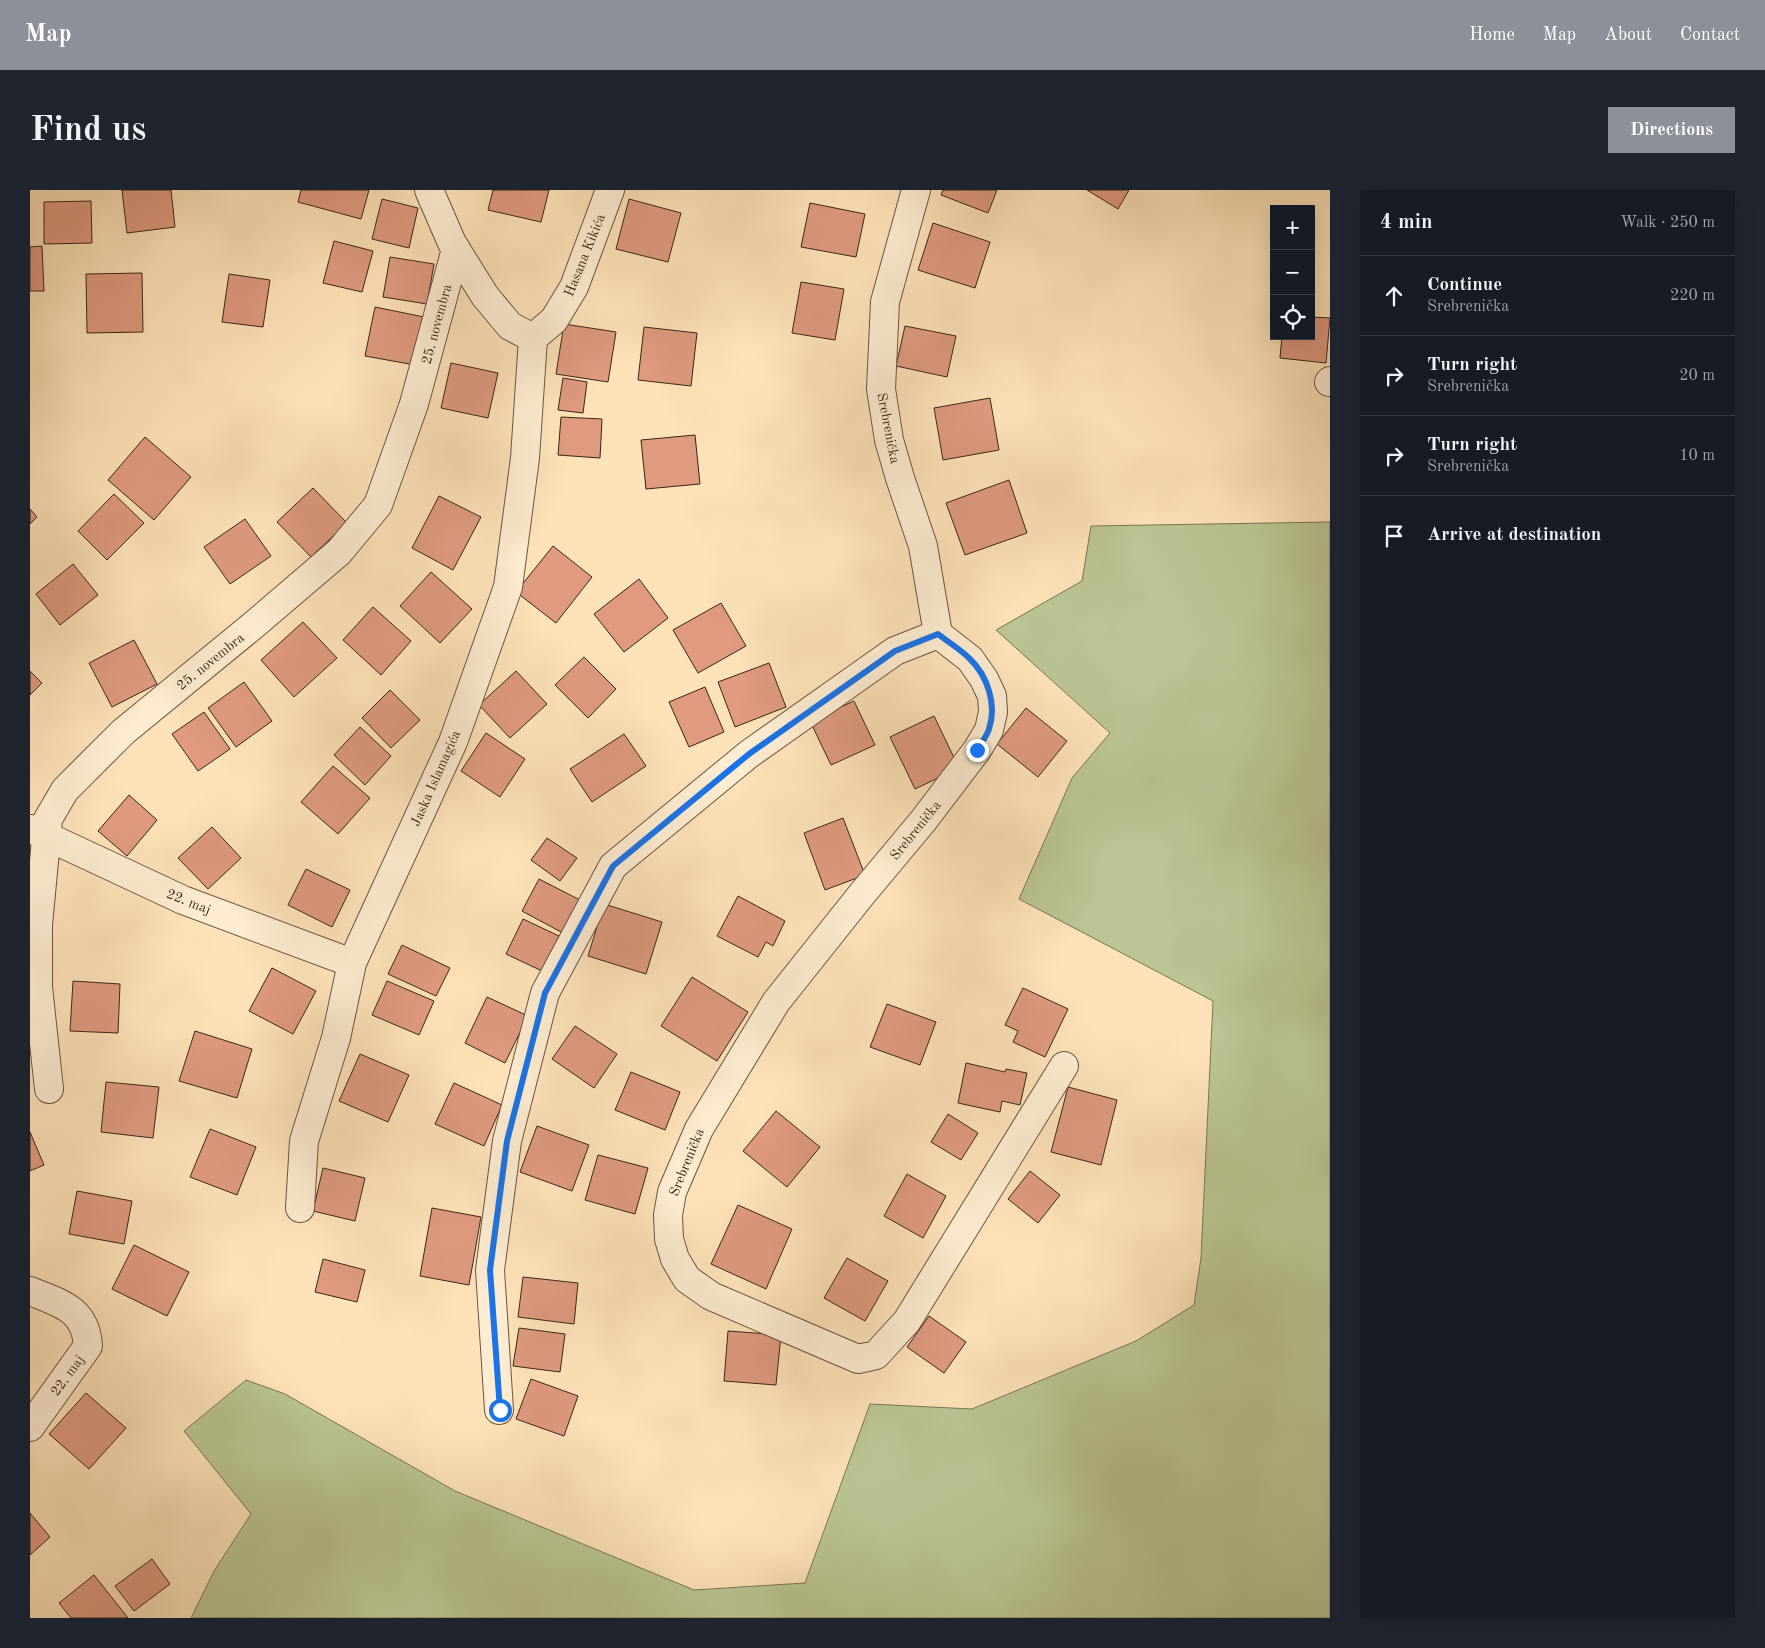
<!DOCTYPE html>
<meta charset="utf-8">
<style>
:root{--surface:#171b24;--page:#20242c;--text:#f1f3f6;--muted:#9ea1a6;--line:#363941;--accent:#8c9099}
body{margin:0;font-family:"Old Standard TT",serif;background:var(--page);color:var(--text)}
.controls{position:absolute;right:15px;top:15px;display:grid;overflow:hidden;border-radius:0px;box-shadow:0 5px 20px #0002}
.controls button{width:45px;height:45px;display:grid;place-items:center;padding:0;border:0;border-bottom:1px solid var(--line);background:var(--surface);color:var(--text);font:25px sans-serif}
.stop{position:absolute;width:15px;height:15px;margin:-11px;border:4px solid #1a73e8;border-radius:50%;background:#fff}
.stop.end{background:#1a73e8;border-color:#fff;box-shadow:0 1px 5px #0008}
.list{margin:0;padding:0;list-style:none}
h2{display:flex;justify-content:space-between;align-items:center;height:65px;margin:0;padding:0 20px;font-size:21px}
h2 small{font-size:16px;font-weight:400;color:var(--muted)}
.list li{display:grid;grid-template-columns:32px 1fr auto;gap:15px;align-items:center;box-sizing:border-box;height:80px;padding:0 20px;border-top:1px solid var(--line)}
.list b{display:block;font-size:19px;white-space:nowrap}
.list p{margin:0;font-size:16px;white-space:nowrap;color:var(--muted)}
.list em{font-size:16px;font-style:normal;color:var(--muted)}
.icon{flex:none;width:28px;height:28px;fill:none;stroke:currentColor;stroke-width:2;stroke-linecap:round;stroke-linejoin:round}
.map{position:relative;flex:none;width:1300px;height:1428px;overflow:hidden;border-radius:0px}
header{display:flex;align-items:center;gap:30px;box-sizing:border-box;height:70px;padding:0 25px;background:var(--accent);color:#fff}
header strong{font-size:24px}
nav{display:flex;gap:28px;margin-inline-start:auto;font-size:18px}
.intro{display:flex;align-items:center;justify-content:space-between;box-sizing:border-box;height:120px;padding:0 30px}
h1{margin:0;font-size:35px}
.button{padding:12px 22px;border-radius:0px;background:var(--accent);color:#fff;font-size:18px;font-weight:700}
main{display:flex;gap:30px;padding:0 30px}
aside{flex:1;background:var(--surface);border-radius:0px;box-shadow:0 5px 20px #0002}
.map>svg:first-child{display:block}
.green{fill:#bac593;stroke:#7a7554}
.building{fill:#df9a7f;stroke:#3a2515}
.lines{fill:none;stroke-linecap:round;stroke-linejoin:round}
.minor-casing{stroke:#6b543e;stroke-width:30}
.minor{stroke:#feedd2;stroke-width:28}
.route{stroke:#1a73e8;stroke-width:6}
.labels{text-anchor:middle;stroke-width:4.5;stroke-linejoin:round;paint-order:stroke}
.street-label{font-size:14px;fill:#3a2515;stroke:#feedd2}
</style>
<header>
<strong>Map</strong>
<nav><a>Home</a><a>Map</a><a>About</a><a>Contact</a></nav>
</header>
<div class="intro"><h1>Find us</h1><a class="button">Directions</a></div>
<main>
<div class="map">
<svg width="1300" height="1428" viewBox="0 0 1300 1428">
<rect width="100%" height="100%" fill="#fee3b9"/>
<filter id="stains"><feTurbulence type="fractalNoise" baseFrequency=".004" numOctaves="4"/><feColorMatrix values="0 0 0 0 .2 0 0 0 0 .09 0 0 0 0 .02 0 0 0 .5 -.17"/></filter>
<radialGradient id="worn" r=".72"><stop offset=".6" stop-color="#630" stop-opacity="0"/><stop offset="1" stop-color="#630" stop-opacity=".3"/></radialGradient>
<path class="green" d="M1300,332v1096h-1139l23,-47 37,-57 -67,-83 62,-51 39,14 170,97 239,99 111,-7 65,-179 102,5 164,-68 58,-36 7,-47 12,-257 -194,-102 53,-121 38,-45 -114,-103 86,-49 9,-55z"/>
<path class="building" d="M92,0h49l4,37 -48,6z
M271,0h68l-8,29 -63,-17z
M463,0h56l-8,32 -53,-12z
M913,0h54l-9,23 -47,-18z
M1057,0h42l-11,19z
M352,9l36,9 -9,40 -37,-9z
M599,9l52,14 -13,49 -52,-13z
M61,11l1,42 -48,1v-42z
M780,13l55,11 -9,43 -55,-10z
M903,33l57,19 -15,46 -57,-18z
M304,51l39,10 -11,41 -39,-9z
M12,56l2,45h-14v-44z
M360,67l44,7 -7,40 -44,-7z
M112,83l1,59 -56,1 -1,-59z
M199,84l41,6 -7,47 -41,-5z
M771,92l43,7 -9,51 -43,-7z
M345,117l49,10 -9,48 -50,-9z
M1281,127l19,1 -4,45 -46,-5 2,-22h29z
M534,134l52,8 -8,50 -52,-8z
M875,136l51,10 -9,41 -51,-11z
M614,137l53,6 -6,53 -53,-6z
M421,173l47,10 -10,45 -47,-10z
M533,188l24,4 -4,31 -25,-3z
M960,208l9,52 -56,10 -9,-52z
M531,227l41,2 -2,39 -42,-3z
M665,245l5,49 -54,5 -5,-49z
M115,247l46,40 -37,43 -46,-40z
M979,290l18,53 -62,22 -19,-52z
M283,298l34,35 -36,34 -34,-35z
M84,304l30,29 -37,37 -29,-29z
M409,306l42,21 -28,53 -41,-22z
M0,319l7,8 -7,7z
M215,329l26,37 -41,28 -26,-37z
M523,356l39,31 -36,46 -40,-31z
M43,374l25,31 -38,30 -24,-31z
M401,382l41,37 -32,34 -40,-37z
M609,389l29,39 -44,34 -30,-38z
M691,413l25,43 -48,27 -25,-43z
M343,417l38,34 -30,34 -38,-35z
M273,432l34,36 -43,39 -33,-37z
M104,450l23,44 -45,23 -23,-44z
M554,467l32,32 -28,29 -33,-33z
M739,473l17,44 -51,20 -17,-45z
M0,481l12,12 -12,12z
M486,481l31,33 -37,34 -31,-33z
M214,492l28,39 -36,26 -28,-39z
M675,497l19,45 -35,15 -20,-45z
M360,500l30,30 -29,28 -29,-30z
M824,511l21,44 -44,20 -21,-44z
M996,518l41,33 -29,36 -41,-33z
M174,522l26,37 -32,22 -26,-37z
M904,526l25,52 -44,21 -25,-52z
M330,537l31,29 -26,29 -31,-30z
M456,543l39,26 -25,38 -39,-26z
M594,544l22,32 -54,36 -22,-33z
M303,576l37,32 -32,36 -37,-32z
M99,605l28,25 -30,36 -29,-25z
M813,628l22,57 -40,15 -21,-57z
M182,637l29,31 -33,31 -30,-31z
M517,648l30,20 -17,23 -29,-21z
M276,679l44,21 -18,37 -44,-22z
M509,689l41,21 -17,33 -41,-22z
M708,706l47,25 -12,25 -7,-4 -8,15 -41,-21z
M574,714l58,18 -16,52 -58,-18z
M493,729l36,17 -17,35 -36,-17z
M372,755l48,23 -14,28 -48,-22z
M242,778l44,23 -23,43 -44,-23z
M662,787l56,35 -31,49 -56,-35z
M43,791l47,3 -2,49 -48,-2z
M357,791l47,20 -15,34 -47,-20z
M993,798l45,21 -23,48 -32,-15 5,-11 -13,-6z
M457,807l41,19 -23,47 -40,-20z
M857,814l49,18 -16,43 -50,-18z
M545,836l42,28 -23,34 -42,-29z
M165,841l57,18 -15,49 -58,-17z
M330,864l49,21 -21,47 -49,-21z
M936,873l39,9 1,-3 21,4 -7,32 -18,-4 -2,11 -42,-9z
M601,882l49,20 -15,38 -50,-20z
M76,892l53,5 -6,51 -52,-6z
M424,893l48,22 -18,41 -49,-22z
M1038,897l49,13 -16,65 -50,-13z
M746,921l44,36 -33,40 -44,-36z
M918,924l30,19 -17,27 -30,-18z
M507,936l52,19 -17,46 -52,-19z
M180,939l46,18 -19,48 -47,-18z
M0,942l14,33 -14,6z
M568,965l50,13 -13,46 -50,-14z
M293,978l42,10 -10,43 -42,-10z
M1000,981l30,24 -22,28 -30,-24z
M877,984l39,22 -23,42 -39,-22z
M47,1001l55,10 -8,43 -55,-10z
M708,1015l54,24 -26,60 -55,-25z
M402,1018l49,9 -12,68 -49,-9z
M104,1055l55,27 -22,44 -55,-27z
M817,1068l41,23 -23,40 -41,-23z
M293,1069l42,11 -8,32 -42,-10z
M493,1087l55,6 -4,41 -56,-7z
M899,1126l37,26 -22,31 -37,-26z
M489,1138l46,6 -5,38 -47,-6z
M698,1141l53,4 -5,50 -52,-4z
M501,1189l47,17 -14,40 -48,-17z
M56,1203l40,35 -37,41 -40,-35z
M0,1323l20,24 -20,18z
M122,1369l18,25 -36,27 -19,-25z
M64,1385l34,43h-57l-12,-15z"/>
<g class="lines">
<defs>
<path id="minor" d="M399,0l23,53 33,53 25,30 23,12
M886,0l-31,112 -4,87 8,51 11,38 23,68 15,88
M503,148l21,-18 20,-33 36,-97
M1299,192l1,-1
M1,639l152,71 169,63
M19,899l-11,-102v-62l10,-106 17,-29 58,-58 133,-109 83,-71 39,-47 36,-101 42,-155
M270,1018l4,-67 32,-103 16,-75 101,-221 55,-155 17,-129 8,-120
M0,1101c30,12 56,18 58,55l-58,81
M469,1220l-9,-140 17,-129 38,-148 68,-127 136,-112 146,-103 43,-17 32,25 14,20 8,17 1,16 -4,18 -12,20 -54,71 -61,73 -86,108 -77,127 -27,63 -4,23 1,24 6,20 12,20 24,17 147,63 18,-4 31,-34 157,-255"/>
</defs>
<use href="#minor" class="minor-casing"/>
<use href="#minor" class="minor"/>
</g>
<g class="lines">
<path class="route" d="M470,1220l-10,-140 17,-129 38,-148 68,-127 136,-112 146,-103 43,-17c10,8 22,15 31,24 19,18 28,47 20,71 -2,7 -8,14 -12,21"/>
</g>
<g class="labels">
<g class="street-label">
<text transform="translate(554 65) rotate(-68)" y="5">Hasana Kikića</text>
<text transform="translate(406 134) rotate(-75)" y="5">25. novembra</text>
<text transform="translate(859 238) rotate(79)" y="5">Srebrenička</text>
<text transform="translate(180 471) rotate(-39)" y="5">25. novembra</text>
<text transform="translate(405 588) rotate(-66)" y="5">Jaska Islamagića</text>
<text transform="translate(885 640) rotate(-51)" y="5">Srebrenička</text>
<text transform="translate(159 711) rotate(22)" y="5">22. maj</text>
<text transform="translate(656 972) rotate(-68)" y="5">Srebrenička</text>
<text transform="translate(37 1185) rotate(-54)" y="5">22. maj</text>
</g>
</g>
<rect width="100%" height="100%" filter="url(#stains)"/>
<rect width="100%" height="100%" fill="url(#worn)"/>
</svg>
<div class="controls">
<button>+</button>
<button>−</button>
<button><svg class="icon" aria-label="locate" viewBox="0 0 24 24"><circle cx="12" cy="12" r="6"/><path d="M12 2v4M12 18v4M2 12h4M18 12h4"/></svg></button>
</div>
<div class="stop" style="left:470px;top:1220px"></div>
<div class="stop end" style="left:947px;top:560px"></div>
</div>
<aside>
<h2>4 min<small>Walk · 250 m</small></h2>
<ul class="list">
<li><svg class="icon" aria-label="ahead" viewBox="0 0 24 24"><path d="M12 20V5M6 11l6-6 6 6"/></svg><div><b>Continue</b><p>Srebrenička</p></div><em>220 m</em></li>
<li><svg class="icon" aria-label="right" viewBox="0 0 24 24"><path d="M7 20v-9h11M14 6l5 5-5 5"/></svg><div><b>Turn right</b><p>Srebrenička</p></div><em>20 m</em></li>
<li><svg class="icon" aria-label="right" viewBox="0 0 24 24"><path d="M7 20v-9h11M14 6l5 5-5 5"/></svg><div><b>Turn right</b><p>Srebrenička</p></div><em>10 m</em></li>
<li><svg class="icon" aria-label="arrive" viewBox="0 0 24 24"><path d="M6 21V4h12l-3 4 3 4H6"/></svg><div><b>Arrive at destination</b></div></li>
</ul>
</aside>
</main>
